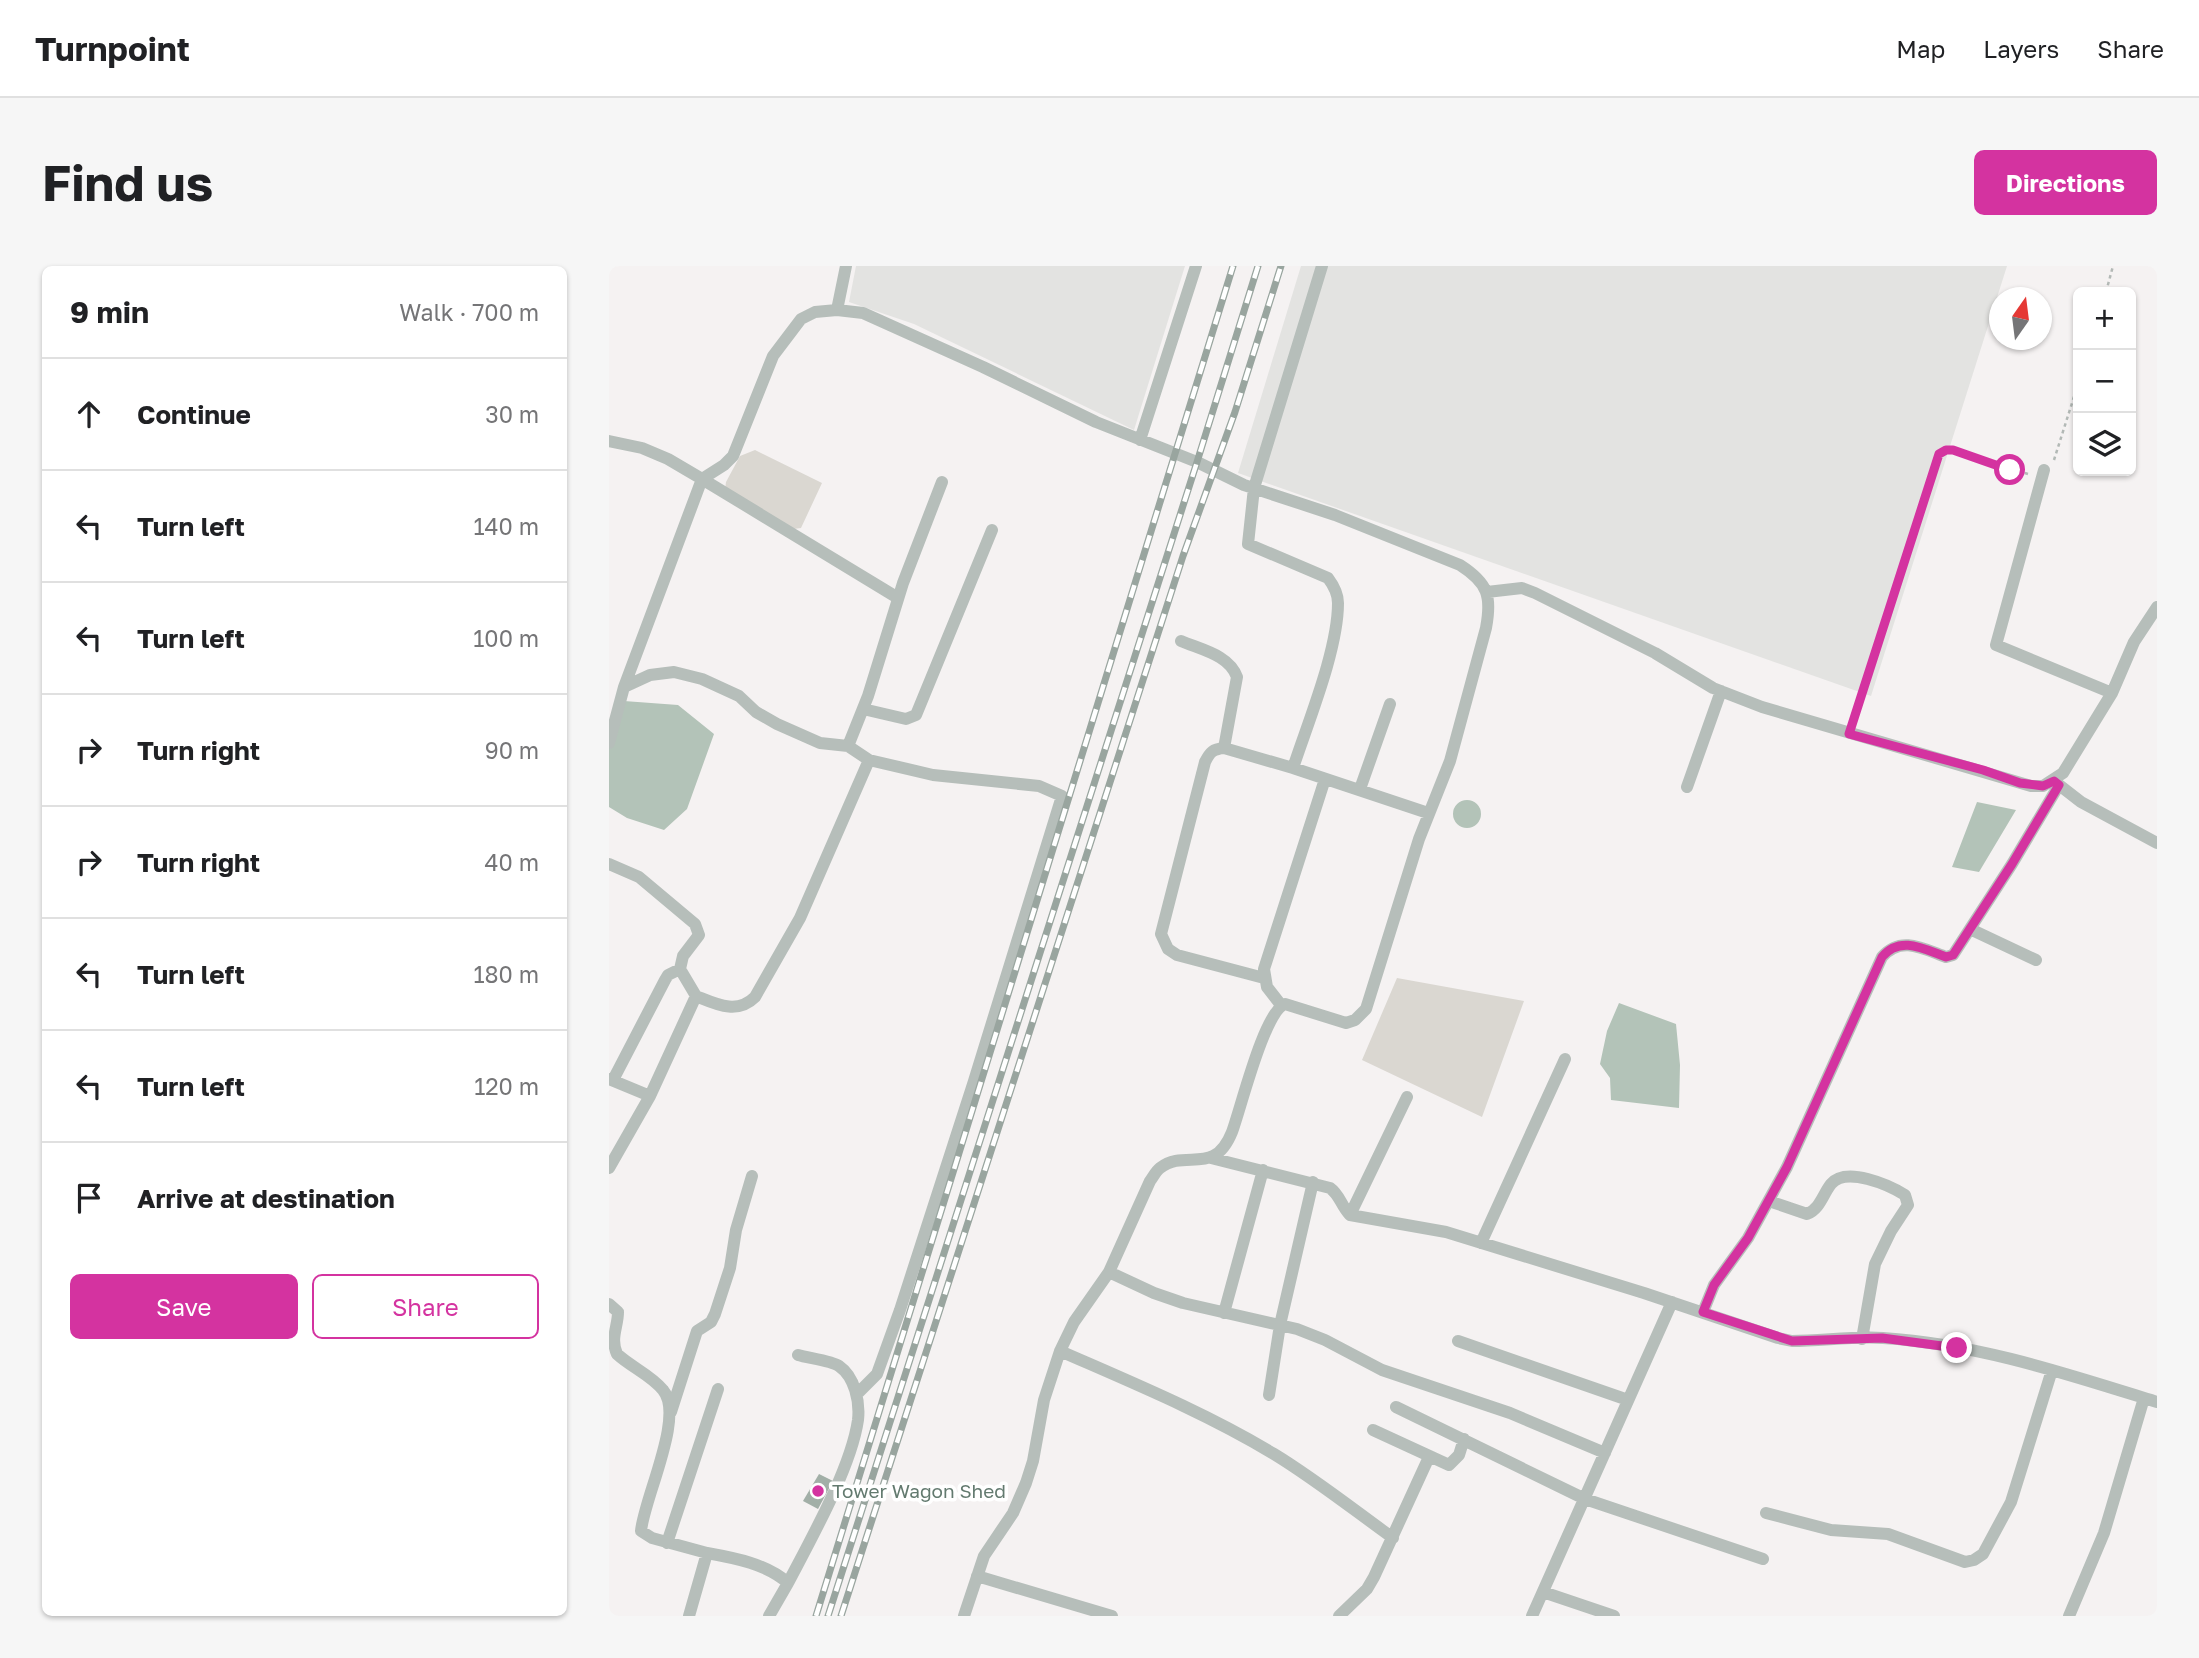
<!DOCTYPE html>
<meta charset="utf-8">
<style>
:root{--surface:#fff;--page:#f6f6f6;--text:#202124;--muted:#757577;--line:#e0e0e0;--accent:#d433a0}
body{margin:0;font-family:"Golos Text",sans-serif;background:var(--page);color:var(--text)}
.controls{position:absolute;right:21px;top:21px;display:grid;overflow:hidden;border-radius:10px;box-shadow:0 2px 5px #0004}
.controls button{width:63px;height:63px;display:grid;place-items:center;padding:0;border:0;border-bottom:2px solid var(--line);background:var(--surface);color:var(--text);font:35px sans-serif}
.compass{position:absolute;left:1380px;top:21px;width:63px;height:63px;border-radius:50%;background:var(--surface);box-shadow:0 2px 5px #0004;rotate:14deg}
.stop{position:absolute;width:21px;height:21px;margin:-16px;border:5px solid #d433a0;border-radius:50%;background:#fff}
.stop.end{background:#d433a0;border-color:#fff;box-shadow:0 2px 7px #0008}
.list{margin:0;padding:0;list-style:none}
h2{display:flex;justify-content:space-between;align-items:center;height:91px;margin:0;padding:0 28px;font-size:30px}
h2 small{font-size:23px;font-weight:400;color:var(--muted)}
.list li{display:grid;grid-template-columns:46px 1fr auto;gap:21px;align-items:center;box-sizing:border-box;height:112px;padding:0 28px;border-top:2px solid var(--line)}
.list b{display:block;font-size:26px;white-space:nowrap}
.list em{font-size:23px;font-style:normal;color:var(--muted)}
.actions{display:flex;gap:14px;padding:21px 28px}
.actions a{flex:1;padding:16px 0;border:2px solid var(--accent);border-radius:10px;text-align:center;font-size:24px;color:var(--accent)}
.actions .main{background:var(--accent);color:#fff}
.icon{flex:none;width:38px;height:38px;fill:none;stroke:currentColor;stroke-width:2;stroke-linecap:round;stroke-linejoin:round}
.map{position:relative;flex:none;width:1548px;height:1350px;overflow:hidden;border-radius:10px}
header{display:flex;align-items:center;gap:42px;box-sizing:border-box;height:98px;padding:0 35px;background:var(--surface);border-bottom:2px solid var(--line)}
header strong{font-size:33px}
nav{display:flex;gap:38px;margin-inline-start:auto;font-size:24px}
.intro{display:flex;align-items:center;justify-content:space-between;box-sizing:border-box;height:168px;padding:0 42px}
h1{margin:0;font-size:49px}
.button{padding:18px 32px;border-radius:10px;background:var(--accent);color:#fff;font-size:24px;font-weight:700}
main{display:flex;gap:42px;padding:0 42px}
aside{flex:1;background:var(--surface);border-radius:10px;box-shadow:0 2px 5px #0004}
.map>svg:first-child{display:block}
.built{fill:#e3e3e1}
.green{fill:#dad7d1}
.water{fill:#b3c3b8}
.building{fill:#a2afa7}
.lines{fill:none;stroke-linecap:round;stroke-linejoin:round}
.path{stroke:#b3b9b6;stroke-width:2.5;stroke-dasharray:3.5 3.5;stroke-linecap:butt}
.minor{stroke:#b6beba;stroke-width:12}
.rail-casing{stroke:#99a59f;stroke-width:7}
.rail{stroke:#fff;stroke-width:4.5;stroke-dasharray:13;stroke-linecap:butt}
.route{stroke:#d433a0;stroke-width:9}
.poi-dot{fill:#d433a0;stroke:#fff;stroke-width:2.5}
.labels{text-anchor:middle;stroke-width:7;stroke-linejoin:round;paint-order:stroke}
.poi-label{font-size:19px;fill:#637a6f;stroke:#fff;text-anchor:start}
</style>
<header>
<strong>Turnpoint</strong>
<nav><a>Map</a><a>Layers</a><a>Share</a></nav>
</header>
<div class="intro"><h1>Find us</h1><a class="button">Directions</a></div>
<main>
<aside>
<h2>9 min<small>Walk · 700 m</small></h2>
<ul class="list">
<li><svg class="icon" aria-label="ahead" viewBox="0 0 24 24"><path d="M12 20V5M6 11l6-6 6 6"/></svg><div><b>Continue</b></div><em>30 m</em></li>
<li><svg class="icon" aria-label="left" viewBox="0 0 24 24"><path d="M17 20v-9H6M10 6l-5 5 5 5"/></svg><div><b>Turn left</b></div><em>140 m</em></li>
<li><svg class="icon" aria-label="left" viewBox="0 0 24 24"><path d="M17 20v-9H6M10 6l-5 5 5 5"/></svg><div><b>Turn left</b></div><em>100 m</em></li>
<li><svg class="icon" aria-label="right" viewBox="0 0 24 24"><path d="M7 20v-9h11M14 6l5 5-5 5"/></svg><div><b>Turn right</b></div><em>90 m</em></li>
<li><svg class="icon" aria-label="right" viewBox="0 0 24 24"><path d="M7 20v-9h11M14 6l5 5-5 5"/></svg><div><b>Turn right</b></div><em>40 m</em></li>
<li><svg class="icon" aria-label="left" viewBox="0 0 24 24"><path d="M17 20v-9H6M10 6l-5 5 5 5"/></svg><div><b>Turn left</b></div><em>180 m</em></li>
<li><svg class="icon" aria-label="left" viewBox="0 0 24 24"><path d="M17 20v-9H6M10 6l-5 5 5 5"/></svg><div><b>Turn left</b></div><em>120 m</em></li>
<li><svg class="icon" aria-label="arrive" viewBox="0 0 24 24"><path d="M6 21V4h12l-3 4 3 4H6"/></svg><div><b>Arrive at destination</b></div></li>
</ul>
<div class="actions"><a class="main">Save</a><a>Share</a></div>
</aside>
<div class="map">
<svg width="1548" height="1350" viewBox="0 0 1548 1350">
<rect width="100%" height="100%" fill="#f5f2f2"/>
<path class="built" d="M247,0h329l-51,164 -220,-106 -65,-22z
M692,0h706l-136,430 -633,-223z"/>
<path class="green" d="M146,184l67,33 -21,45 -15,2 -62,-33 2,-15 14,-26z
M788,712l127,23 -42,116 -120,-57z"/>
<path class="water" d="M15,435l54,4 36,29 -27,75 -23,21 -37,-12 -18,-11v-59z
M844 548a14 14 0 1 1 28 0a14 14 0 1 1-28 0Z
M1368,536l39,8 -37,62 -27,-5z
M1010,737l57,21 4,41 -1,43 -68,-8 -1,-22 -10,-14 7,-33z"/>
<path class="building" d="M210,1208l14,7 -15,28 -15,-8z"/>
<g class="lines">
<path class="path" d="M1497,26l7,-26
M1445,194l24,-76
M1244,455l86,-267 7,-4h7l75,24"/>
<path class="minor" d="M228,44l9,-44
M531,174l56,-174
M0,175l33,7 26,11 34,20 22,-14 9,-9 40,-100 28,-37 14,-7 22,-2 26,3 120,54 113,55 101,40 47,23 91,30 125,50c28,18 32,31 26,63l-36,133 -31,78 -53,170 -11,11 -9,3 -61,-19c-21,8 -44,104 -53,128 -18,45 -46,16 -72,36 -4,3 -7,9 -10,13l-41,91 -35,50 -14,29 -16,49 -11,61 -7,22 -13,30 -29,43 -20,60
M1435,204l-48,175 116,48
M878,326l35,-4 13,5 120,60 58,35 49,19 269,79h12l20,-13 49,-80 22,-51 23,-35
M572,375c21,9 48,14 56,36l-13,71
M15,421l26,-12 24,-3 28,7 37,17 17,16 21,12 43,19 28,3 21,14 64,15 106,11 23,10 -88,285 -74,229 -23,64 -20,20
M254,443l43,10 10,-4 76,-185
M0,477l15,-56 78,-208 196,119
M239,480l20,-50 35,-113 39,-101
M684,502c15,-46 45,-118 45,-165 0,-10 -4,-17 -10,-25l-80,-34 6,-56 68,-222
M1445,515l27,21 76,41
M1078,521l34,-96
M751,523l30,-85
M0,598l30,13 56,47 4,11 -16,21 -3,13 16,27 -46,100 -41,72
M1361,663l66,31
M655,712l-87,-23 -9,-6 -7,-15 44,-172c5,-10 8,-13 19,-14l69,20 135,45
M87,730c20,8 41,19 59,1l45,-79 69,-158
M672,739l-14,-18 -3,-18 61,-190
M0,813l41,17
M4,814l52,-100 3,-5 12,-6
M602,892l119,30c10,7 11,18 20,27l96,17 198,61 134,45 14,3c30,0 61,-5 91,-3 95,6 184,36 274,64
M1160,935l38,13c13,-5 16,-20 24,-30 15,-18 58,1 74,11l3,10 -17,26 -16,33 -13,75
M741,949l57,-118
M872,977l84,-184
M500,1006l45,21 29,10 114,26 28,11 57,30 128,43 95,40
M0,1038l9,8c0,15 -8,26 -1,42 14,13 34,21 46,36 22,26 -19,108 -22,141l11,7 55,15 -18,63
M1094,1046l11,-27 34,-47 39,-71 95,-210c19,-22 42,-8 64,0l7,-2 59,-91 47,-79
M615,1047l39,-143
M849,1075l170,59
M451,1085c73,32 146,62 214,103 41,25 80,56 119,84
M660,1129l11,-70 33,-143
M787,1141l189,92 178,60
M62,1146l26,-81 14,-9 4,-8 15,-46 6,-38 16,-54
M764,1164l76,35 10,-10 5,-16
M1157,1247l65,17 57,4 77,28 9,-2 9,-6 28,-52 41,-132
M58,1277l51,-154
M98,1287c28,5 60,11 81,30l-19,33
M368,1310l135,40
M179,1317c23,-44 63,-115 70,-163 2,-18 -3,-43 -19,-54 -7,-5 -31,-8 -41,-11
M934,1326l71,24
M730,1350l28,-27 7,-12 55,-120
M923,1350l140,-314
M1460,1350l35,-83 40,-135"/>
<defs>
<path id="rail" d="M207,1350l417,-1350
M219,1350l369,-1154 61,-196
M232,1350l342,-1060 52,-144 46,-146"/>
</defs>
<use href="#rail" class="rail-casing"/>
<use href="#rail" class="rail"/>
</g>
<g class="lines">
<path class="route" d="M1348,1082l-75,-10 -90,3 -89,-29 11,-27 34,-47 39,-71 95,-210c18,-22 42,-8 64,0l7,-2 59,-91 47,-79 -5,-4 -11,5 -23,-3 -37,-13 -134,-36 90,-280 7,-4h7l57,20"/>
</g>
<circle class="poi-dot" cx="209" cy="1225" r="7"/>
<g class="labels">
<g class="poi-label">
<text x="223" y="1232">Tower Wagon Shed</text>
</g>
</g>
</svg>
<div class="controls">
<button>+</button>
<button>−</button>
<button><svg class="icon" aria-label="layers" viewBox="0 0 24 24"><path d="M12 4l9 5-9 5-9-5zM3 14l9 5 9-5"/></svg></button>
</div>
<svg class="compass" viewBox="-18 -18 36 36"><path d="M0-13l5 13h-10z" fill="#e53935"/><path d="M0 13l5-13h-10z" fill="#757577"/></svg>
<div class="stop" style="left:1401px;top:204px"></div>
<div class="stop end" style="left:1348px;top:1082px"></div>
</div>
</main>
